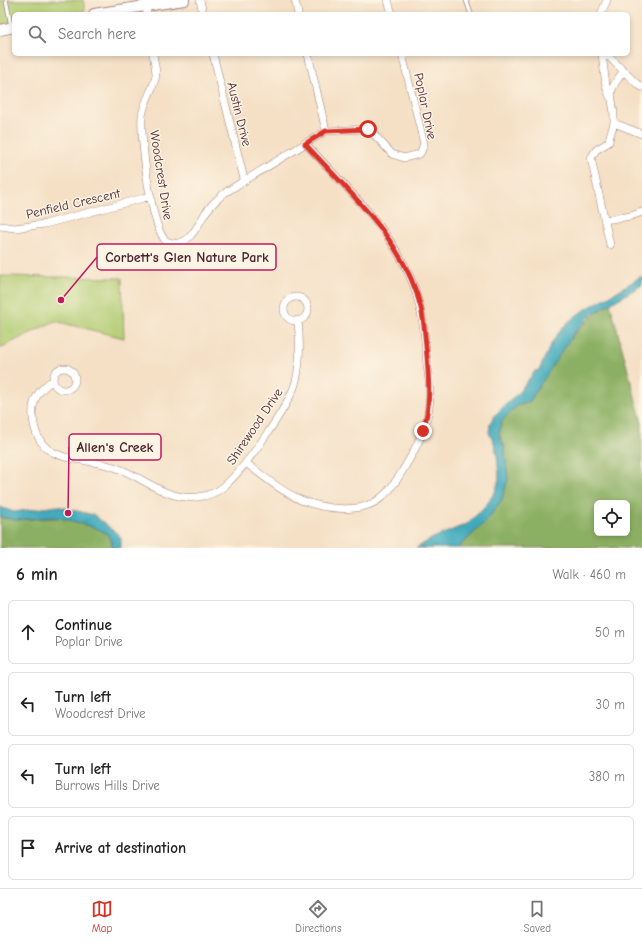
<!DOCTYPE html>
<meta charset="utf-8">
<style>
:root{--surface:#fff;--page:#f6f6f6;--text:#222;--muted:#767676;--line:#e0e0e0;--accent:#d93025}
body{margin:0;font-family:"Comic Neue",sans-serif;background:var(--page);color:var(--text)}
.controls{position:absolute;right:12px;bottom:12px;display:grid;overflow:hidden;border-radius:6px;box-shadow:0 2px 6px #0003}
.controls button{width:36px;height:36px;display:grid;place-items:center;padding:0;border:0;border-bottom:1px solid var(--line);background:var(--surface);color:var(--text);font:20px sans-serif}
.stop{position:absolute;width:12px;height:12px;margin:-9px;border:3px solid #d93025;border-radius:50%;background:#fff}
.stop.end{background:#d93025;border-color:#fff;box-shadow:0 1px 4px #0008}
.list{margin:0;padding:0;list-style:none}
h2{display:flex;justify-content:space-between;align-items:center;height:52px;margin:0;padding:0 16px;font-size:17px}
h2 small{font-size:13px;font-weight:400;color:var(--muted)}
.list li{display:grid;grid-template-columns:26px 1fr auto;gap:12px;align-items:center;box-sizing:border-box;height:64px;margin:0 8px 8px;padding:0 8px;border:1px solid var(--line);border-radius:6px}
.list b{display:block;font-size:15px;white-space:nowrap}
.list p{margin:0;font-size:13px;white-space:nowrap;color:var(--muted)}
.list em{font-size:13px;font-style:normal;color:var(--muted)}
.icon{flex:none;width:22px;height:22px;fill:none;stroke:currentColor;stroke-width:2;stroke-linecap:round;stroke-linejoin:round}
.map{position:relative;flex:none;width:642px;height:548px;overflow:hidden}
.search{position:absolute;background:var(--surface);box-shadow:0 2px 6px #0003;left:12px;right:12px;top:12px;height:44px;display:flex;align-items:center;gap:10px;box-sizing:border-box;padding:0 14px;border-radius:6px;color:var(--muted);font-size:15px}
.sheet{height:340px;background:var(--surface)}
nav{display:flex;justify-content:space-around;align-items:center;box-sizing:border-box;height:56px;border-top:1px solid var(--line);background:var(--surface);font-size:11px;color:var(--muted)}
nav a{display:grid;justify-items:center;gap:2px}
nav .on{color:var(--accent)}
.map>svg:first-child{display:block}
.green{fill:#b1cc72;stroke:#7e764e}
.forest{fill:#8cb064;stroke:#6b6848;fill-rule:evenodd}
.water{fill:#3ca9bb;stroke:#436473}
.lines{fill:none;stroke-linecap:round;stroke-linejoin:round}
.service-casing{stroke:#a08078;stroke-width:5}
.minor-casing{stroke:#a08078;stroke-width:8}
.secondary-casing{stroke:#a08078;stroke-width:12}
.service{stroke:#fff;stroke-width:3.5}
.minor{stroke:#fff;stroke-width:7}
.secondary{stroke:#fff;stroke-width:10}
.route{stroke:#d93025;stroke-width:5}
.labels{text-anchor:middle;stroke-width:3;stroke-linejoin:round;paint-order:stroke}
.street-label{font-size:13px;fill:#4a1f2b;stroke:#fcf5e5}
.leader{fill:none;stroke:#c2185b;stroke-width:1.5}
.callout-dot{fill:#c2185b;stroke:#fcf5e5;stroke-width:1.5}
.callout{fill:#fcf5e5;stroke:#c2185b;stroke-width:1.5}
.callout-label{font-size:14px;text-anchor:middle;font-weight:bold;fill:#4a1f2b}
</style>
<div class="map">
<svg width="642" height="548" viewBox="0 0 642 548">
<rect width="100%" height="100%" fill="#fcf5e5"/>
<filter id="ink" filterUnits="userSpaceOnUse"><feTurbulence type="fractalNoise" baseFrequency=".025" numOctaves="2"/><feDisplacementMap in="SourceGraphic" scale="8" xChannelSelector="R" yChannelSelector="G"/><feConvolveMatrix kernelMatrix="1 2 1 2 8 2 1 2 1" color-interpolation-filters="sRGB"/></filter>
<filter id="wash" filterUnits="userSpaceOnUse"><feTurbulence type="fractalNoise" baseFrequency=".012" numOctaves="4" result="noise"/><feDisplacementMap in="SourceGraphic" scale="16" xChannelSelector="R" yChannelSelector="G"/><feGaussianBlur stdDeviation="0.9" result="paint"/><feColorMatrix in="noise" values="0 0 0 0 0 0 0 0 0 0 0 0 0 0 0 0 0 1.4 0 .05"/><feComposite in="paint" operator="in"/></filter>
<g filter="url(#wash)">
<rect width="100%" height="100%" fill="#f5e0c6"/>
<path class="green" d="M0,0h83l2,11 -20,3h-51v8l-14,3z
M0,276l122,2 2,60 -69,-17 -55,27z"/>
<path class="forest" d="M610,303l32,120v125h-184l30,-29 14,-20 6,-20 -4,-33 -5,-11 3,-14 15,-15 12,-4c25,-40 41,-73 81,-99zM597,503h30v30h-30z
M0,517c18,5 35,1 53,1 12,-1 45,9 54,16 4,3 5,9 5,14h-112z"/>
<path class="water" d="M642,276v9l-51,30 -18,19 -44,68 -12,4 -15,15 -3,14 5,11 4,33 -6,20 -14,20 -30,29h-42l17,-10 34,-14 18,-17 11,-17 3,-12 -2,-23 -3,-13 -5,-9 1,-10 5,-8 24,-23 16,-21 4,-1c6,-12 10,-24 18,-35 14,-20 33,-28 54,-40 10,-6 21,-13 31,-19z
M57,506l37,9 25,20 2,4v9h-9v-6l-4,-8 -12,-6 -27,-8 -15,-3 -38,3 -16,-3v-10l14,5z"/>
</g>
<g filter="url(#ink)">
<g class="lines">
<defs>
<path id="service" d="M6,0l5,26
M466,0l5,14"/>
<path id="minor" d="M200,0l3,14
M295,0l3,14
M388,0l4,14
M146,6l1,8
M601,14l6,-14
M153,54c1,7 3,15 3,21 -1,11 -12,26 -14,41 -2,21 9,112 24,125 22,10 31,-15 40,-29 6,-8 12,-14 20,-20l100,-61 43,-2 23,25 12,4 16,-4 4,-10 -22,-90
M213,54l31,125
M308,54l18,77
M602,54l4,32 4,11
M606,54l31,30 5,3
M614,123l28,11
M604,220l27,-4 11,-4
M0,226l15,2 30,-4 106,-28
M610,245l-19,-87 5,-8 13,-8c0,-7 5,-15 5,-21 1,-26 -11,-24 9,-49
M284 309a12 12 0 1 1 24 0a12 12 0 1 1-24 0Z
M53 379a11 11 0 1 1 22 0a11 11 0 1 1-22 0Z
M53,380c-13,9 -22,19 -20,37 4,51 51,38 84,51 28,10 49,33 81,29 8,-1 18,-4 25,-10 20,-16 67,-82 73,-106 5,-20 4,-40 2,-61
M246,463c17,13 35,28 55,37 23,9 61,15 81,-3 12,-10 19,-24 27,-37 9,-16 18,-35 20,-53 2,-14 0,-29 -2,-42 -2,-28 -4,-54 -14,-81 -21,-55 -69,-98 -108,-141"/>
<path id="secondary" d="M94,14l90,-14
M0,30l14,-3"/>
</defs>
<use href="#service" class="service-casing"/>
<use href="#minor" class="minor-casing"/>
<use href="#secondary" class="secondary-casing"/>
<use href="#service" class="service"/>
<use href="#minor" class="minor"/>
<use href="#secondary" class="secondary"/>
</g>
</g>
<g class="lines" filter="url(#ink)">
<path class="route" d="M368,129l-42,2 -21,13c44,48 100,97 116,164 4,16 4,32 6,48 2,28 4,48 -4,75"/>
</g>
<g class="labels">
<g class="street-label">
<text transform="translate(426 106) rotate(78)" y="5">Poplar Drive</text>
<text transform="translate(240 114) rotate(76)" y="5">Austin Drive</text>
<text transform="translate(162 175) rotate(81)" y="5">Woodcrest Drive</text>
<text transform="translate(73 203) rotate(-13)" y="5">Penfield Crescent</text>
<text transform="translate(254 426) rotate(-56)" y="5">Shirewood Drive</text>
</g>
</g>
<path class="leader" d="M61 300L97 257M68 513L69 447"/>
<g class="callout-dot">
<circle cx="61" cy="300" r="4"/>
<circle cx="68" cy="513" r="4"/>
</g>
<g class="callout">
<rect x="97" y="244" width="179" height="26" rx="4"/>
<rect x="69" y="434" width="92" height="26" rx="4"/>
</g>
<g class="callout-label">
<text x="187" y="262">Corbett's Glen Nature Park</text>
<text x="115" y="452">Allen's Creek</text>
</g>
</svg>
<div class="controls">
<button><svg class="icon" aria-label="locate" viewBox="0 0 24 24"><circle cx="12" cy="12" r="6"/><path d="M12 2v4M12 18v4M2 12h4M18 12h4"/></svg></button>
</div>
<div class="stop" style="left:368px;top:129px"></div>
<div class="stop end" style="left:423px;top:431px"></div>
<div class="search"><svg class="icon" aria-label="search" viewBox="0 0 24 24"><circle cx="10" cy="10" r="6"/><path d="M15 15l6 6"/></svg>Search here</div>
</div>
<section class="sheet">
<h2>6 min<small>Walk · 460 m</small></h2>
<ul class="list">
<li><svg class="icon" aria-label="ahead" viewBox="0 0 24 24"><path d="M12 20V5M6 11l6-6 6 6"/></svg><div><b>Continue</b><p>Poplar Drive</p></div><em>50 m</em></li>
<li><svg class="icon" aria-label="left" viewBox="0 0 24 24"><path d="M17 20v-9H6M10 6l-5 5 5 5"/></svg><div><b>Turn left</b><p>Woodcrest Drive</p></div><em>30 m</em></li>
<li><svg class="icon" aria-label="left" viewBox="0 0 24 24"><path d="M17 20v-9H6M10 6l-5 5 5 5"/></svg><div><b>Turn left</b><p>Burrows Hills Drive</p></div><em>380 m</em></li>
<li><svg class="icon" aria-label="arrive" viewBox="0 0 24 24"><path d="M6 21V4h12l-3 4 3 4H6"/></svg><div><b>Arrive at destination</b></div></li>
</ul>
</section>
<nav>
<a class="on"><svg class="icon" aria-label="map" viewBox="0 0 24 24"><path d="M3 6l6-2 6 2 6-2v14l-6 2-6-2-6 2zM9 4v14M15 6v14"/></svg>Map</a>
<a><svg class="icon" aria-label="directions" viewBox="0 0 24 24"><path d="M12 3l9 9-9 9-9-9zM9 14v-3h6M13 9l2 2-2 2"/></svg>Directions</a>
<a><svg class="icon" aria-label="saved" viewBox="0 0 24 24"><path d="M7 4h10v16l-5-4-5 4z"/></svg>Saved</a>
</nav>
